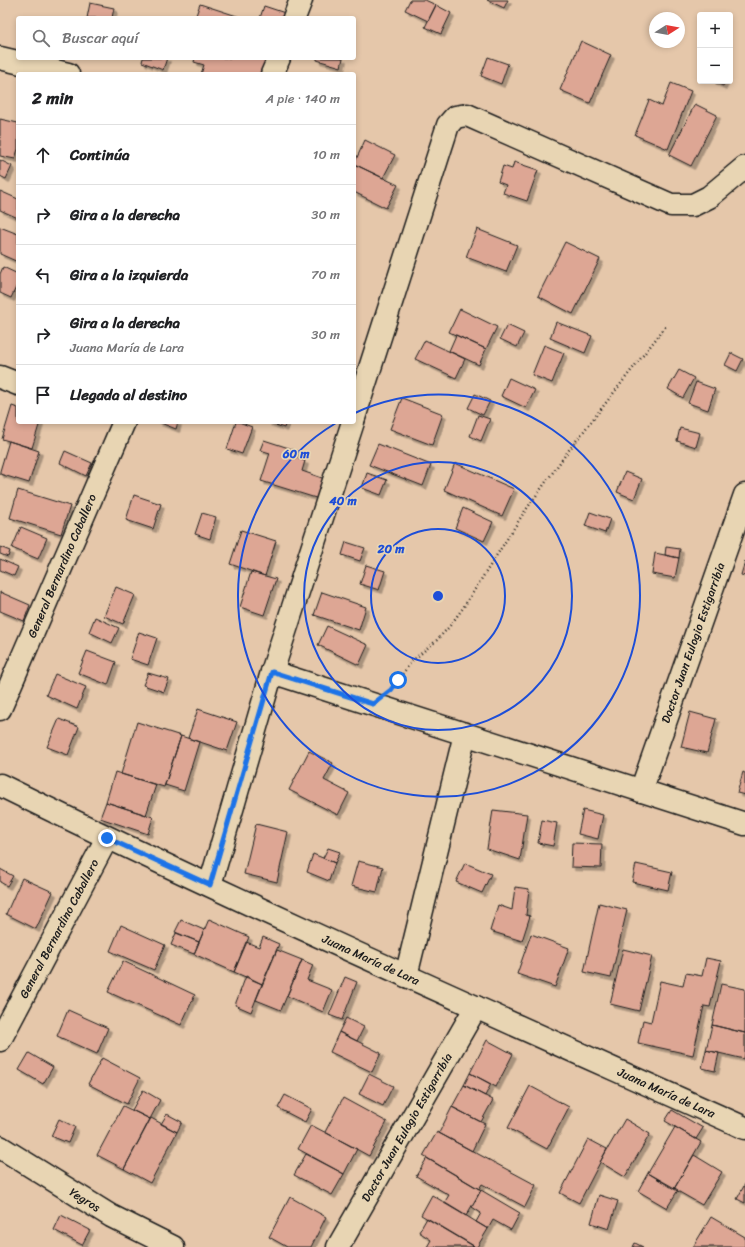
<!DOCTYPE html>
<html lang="es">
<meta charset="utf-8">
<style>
:root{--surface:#fff;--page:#f2f2f2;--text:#202124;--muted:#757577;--line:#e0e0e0}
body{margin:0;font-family:Sriracha,sans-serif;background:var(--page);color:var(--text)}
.controls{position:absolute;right:12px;top:12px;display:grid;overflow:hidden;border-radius:4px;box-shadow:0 2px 6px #0003}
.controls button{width:36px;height:36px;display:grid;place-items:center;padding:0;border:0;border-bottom:1px solid var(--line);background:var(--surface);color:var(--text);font:20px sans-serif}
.compass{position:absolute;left:649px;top:12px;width:36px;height:36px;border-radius:50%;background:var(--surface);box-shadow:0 2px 6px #0003;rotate:79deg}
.stop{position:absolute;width:12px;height:12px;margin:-9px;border:3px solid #1a73e8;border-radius:50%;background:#fff}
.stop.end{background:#1a73e8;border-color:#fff;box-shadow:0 1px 4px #0008}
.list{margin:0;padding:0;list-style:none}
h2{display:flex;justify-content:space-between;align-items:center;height:52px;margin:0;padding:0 16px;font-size:17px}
h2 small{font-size:13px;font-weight:400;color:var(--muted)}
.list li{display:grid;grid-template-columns:26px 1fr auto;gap:12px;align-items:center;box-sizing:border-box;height:60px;padding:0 16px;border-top:1px solid var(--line)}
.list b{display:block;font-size:15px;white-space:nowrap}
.list p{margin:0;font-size:13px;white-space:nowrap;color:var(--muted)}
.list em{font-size:13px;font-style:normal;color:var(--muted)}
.icon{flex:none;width:22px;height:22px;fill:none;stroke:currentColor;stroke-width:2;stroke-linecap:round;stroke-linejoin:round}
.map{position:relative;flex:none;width:745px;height:1247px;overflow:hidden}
.search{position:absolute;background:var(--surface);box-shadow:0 2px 6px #0003;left:16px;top:16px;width:340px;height:44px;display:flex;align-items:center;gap:10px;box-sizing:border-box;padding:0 14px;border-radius:4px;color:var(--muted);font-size:15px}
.panel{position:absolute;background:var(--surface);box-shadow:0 2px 6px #0003;left:16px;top:72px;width:340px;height:352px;border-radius:4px}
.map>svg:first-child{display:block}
.building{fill:#dda694;stroke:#1c1c1c;filter:url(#shadow)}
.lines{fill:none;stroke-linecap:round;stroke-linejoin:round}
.minor-casing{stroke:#1c1c1c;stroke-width:25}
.path{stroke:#1c1c1c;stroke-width:2.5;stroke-dasharray:1 3;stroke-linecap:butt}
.minor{stroke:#e8d5b3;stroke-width:22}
.route{stroke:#1a73e8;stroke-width:5}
.ring{fill:none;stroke:#1d4ed8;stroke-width:2}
.labels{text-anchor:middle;stroke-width:3.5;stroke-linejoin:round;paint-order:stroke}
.street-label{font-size:12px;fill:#1c1c1c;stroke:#e8d5b3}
.centre{fill:#1d4ed8;stroke:#e8d5b3;stroke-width:2}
.ring-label{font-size:12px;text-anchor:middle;font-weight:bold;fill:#1d4ed8;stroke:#e8d5b3;stroke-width:3.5;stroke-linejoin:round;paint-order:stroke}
</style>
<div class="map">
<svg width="745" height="1247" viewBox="0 0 745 1247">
<defs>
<filter id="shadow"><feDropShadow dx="3.5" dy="3.5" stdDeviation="0" flood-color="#0004"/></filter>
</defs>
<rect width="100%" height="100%" fill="#e5c7aa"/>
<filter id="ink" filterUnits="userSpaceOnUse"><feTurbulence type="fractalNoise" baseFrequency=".025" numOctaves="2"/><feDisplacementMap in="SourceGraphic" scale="8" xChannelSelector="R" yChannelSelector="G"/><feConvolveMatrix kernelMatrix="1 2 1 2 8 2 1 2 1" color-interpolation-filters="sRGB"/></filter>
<g filter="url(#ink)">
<path class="building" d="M410,0h15l11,5 -8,16 -23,-11z
M487,0h21l-4,8z
M90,3l24,5 -2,10h-25z
M200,4l43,14h-48z
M436,5l15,8 -10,21 -16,-7z
M264,6l24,8 -1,4h-27z
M581,41l30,14 -21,48 -30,-13z
M488,57l20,7 -7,20 -20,-8z
M143,58h24l-4,12 -21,-8z
M195,58h65l8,3 -4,13h-63l3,-9 -10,-3z
M317,58h26l-2,9 -24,-7z
M712,81h13l-2,5z
M671,83l20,8 -23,58 -33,-14 14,-35 13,6z
M695,104l22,11 -26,51 -22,-11z
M0,119l18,4v26l-3,10 -15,-3z
M365,140l30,15 -12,23 -29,-14z
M0,160l12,6 -6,13 -6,-3z
M514,162l24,8 -11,31 -24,-8 3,-8 -8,-3 5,-16 9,3z
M354,164l44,21 -12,23 -32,-16z
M0,191l18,8v19l-18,-8z
M0,227l18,7v28l-18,-8z
M477,229l40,16 -11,27 -40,-15z
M565,242l35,17 -27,55 -35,-18z
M3,267l15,7v9l-7,15 -11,-5v-19z
M460,309l37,18 -11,22 -37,-17z
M556,322l36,14 -7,17 -35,-15z
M507,325l17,8 -7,14 -17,-8z
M456,335l30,14 -7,16 -30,-14z
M425,340l40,19 -9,19 -41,-19z
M544,345l20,8 -12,30 -20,-8z
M731,353l12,6 -6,12 -12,-6z
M679,370l15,8 -11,20 -15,-9z
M509,378l26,12 -9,18 -25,-12z
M696,382l19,7 -7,21 -20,-7z
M475,394l15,7 -7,14 -15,-7z
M402,398l41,16 -11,31 -42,-16z
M12,406l6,2v14h22l-8,26 -30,-9z
M478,415l12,4 -9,22 -11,-5z
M158,422h20l-2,7z
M236,422h3l13,5 -10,27 -15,-5z
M267,422h19l-2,6z
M680,428l20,5 -4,14 -19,-6z
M264,440l34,11 -2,7 9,3 -3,10 23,8 -6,20 -58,-18 9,-28 -10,-3z
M9,441l30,10 -10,32 -29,-9v-3z
M378,444l53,21 -8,21 -54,-21z
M65,451l27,12 -6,13 -26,-13z
M455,463l59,26 -12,27 -58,-26z
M625,472l17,7 -8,20 -17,-7z
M367,473l20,7 -6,15 -19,-7z
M18,490l52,16 -9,28 -51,-16z
M134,495l27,9 -8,25 -27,-9z
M463,508l30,14 -9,19 -29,-13z
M590,512l20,7 -5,14 -20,-7z
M202,513l14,4 -6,22 -15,-5z
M21,527l26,11 -9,21 -26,-11z
M241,530l35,11 -11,35 -35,-12z
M346,542l19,6 -5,13 -18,-6z
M0,547l10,4 -2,6 -8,-3z
M666,547l14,2 -1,9 -14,-3z
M655,553l24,5 -4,20 -23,-4z
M0,559l18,8 -4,9 -14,-6z
M745,561v15l-4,-1z
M366,565l19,6 -6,19 -19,-6z
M251,572l25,7 -12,36 -24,-8z
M116,587l19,8 -12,29 -19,-8z
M0,592l30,13 -6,16 -24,-10z
M322,592l44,15 -7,23 -45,-15z
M95,617l24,11 -7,15 -23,-11z
M327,626l41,19 -9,20 -41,-20z
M139,632l18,6 -9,27 -18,-6z
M87,651l29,11 -8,23 -30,-12z
M148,673l21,6 -5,13 -21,-7z
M55,674l31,13 -9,22 -31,-14z
M198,709l39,13 -10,29 -39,-13z
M690,712l26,7 -9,34 -26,-6z
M59,719l20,8 -11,28 -21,-8z
M137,722l44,14 -17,51 -43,-13z
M181,736l18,6 -15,49 -19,-6z
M309,751l24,12 -9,17 25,13 -11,22 -49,-25z
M115,772l41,13 -10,30 -40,-13z
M743,772l2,1v22l-8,-2z
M106,802l47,15 -5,17 -48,-16z
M493,810l34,4 -7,46 -33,-11z
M583,810l20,5 -5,24 -20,-5z
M542,820l15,3 -4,23 -15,-3z
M256,824l32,8 -11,50 -33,-8z
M572,843l30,1 -1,24 -30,-1z
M328,848l12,4 -5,11 -12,-5z
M313,854l22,9 -6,18 -22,-9z
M358,861l25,6 -6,25 -26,-6z
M465,863l26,11 -9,19 -26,-11z
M636,864l36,8 -4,18 -36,-8z
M0,869l13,7 -6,10 -7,-4z
M22,878l31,14 -17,37 -30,-15z
M515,887l14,2 -3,26 4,1 -8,25 -32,-10 8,-26 14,5z
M599,903l28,7 -16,68 -27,-6z
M209,919l40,18 -15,35 -40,-18z
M181,920l23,10 -5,12 -24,-10z
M121,925l44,20 -11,25 -44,-19z
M176,933l23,9 -5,12 -23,-9z
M531,934l38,14 -14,39 -38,-13z
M263,937l16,7 -17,40 -28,-12 12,-30 13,5z
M623,949l29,7 -13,55 -29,-7z
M277,950l25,10 -21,50 -25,-10z
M706,958l15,3 -11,46 -6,-1 -11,49 -55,-12 5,-23 8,2 9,-41 23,5 3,-13 16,3z
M302,960l11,5 -6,15 25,10 -9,22 -36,-16z
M123,961l72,34 -14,30 -73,-33z
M246,976l16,8 -11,28 -16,-7z
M345,977l12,5 -15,38 -13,-5z
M721,984l24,5v44l-33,-8z
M68,1010l40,18 -11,26 -40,-18z
M346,1018l18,9 -7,14 -18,-9z
M712,1025l33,8v20l-1,6 -38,-9z
M339,1032l42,21 -9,19 -42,-20z
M487,1040l26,14 -17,33 -26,-14z
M706,1050l13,3 -4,18 -13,-3z
M29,1053l24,14 -10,17 -24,-14z
M102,1058l38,20 -13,26 -39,-20z
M470,1073l21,11 -6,12 -21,-11z
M369,1074l24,12 -10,20 -24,-12z
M464,1085l29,15 -12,22 -29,-15z
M530,1086l39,21 -22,42 -39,-21z
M143,1090l17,10 -10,19 -18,-9z
M285,1095l27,14 -7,13 -27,-14z
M343,1098l44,24 -18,34 -44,-24z
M123,1106l27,13 -26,50 -27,-14z
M452,1107l33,17 -13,27 -33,-18z
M672,1110l31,18 -7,11 -31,-18z
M167,1114l15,8 -5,10 -16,-8z
M151,1118l26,14 -27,51 -26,-14z
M59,1119l16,8 -7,16 -17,-7z
M625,1119l25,15 -25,43 -25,-15z
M311,1125l46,24 -13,25 -46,-25z
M675,1127l26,15 -27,47 -26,-16z
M437,1132l99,53 -11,22 -43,-23 -3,5 -56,-33z
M588,1139l19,10 -28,54 -19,-10z
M306,1154l38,20 -12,21 -38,-20z
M694,1155l28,17 -20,33 -28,-16z
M427,1158l54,32 -15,26 -22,-13 5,-8 -33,-19z
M648,1173l30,17 -11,18 -29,-17z
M745,1184v19l-8,-4z
M481,1190l39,23 -9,17 -18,-10 -5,9 -12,-7 5,-9 -9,-6z
M432,1195l56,34 -11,18h-2l-54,-32z
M599,1195l19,6 -9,28 -18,-6z
M290,1197l36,20 -15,30h-24l-18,-10z
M61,1215l29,15 -8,15 -28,-15z
M711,1217l34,20v10h-52z
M427,1218l47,28 -1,1h-46l4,-7 -12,-8z
M635,1243l8,4h-10z"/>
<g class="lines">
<defs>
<g id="minor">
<path d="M294,18l7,-18"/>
<path d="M0,58l68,16"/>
<path d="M272,74l7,-16"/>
<path d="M0,377l18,7"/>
<path d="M354,418l94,-293 7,-8 12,-2 204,90h22l16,-8 36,-30"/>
<path d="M272,672l473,152"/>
<path id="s1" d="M0,709l124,-287"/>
<path id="s2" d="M0,785c245,121 496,231 745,343"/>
<path id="s3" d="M641,791l104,-296"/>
<path d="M210,885l62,-213 81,-250"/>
<path d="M406,976l59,-242"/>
<path id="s4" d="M0,1040l107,-202"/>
<path id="s5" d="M0,1147l111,69 62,31"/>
<path id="s6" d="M338,1247l138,-240"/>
</g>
</defs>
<use href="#minor" class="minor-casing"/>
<path class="path" d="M393,687l19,-26 24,-20 13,-14 14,-19 60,-94 46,-64 97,-124"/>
<use href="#minor" class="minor"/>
</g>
</g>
<g class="lines" filter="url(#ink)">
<path class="route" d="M107,838l103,47 62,-213 101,32 18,-14 7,-10"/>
</g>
<g class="ring">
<circle cx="438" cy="596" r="67"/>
<circle cx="438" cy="596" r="134"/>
<path d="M355 413A201 201 0 1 1 336 423"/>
</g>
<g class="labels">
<g class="street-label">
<text dy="4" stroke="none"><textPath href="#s1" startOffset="156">General Bernardino Caballero</textPath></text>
<text dy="4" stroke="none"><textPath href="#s3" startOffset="157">Doctor Juan Eulogio Estigarribia</textPath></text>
<text dy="4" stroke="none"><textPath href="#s4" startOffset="126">General Bernardino Caballero</textPath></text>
<text dy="4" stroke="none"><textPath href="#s2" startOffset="410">Juana María de Lara</textPath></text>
<text dy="4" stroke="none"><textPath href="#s2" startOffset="734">Juana María de Lara</textPath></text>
<text dy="4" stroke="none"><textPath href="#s6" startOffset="138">Doctor Juan Eulogio Estigarribia</textPath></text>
<text dy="4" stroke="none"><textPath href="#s5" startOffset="100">Yegros</textPath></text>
</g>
</g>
<circle cx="438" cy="596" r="6" class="centre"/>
<g class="ring-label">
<text x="296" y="458">60 m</text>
<text x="343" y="505">40 m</text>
<text x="391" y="553">20 m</text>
</g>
</svg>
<div class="controls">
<button>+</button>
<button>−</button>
</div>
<svg class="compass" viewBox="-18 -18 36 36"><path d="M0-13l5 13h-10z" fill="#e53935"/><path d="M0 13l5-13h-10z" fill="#757577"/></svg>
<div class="stop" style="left:398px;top:680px"></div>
<div class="stop end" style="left:107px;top:838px"></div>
<div class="search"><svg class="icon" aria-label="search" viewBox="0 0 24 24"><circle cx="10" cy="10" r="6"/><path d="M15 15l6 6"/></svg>Buscar aquí</div>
<section class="panel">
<h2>2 min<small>A pie · 140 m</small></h2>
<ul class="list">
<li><svg class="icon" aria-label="ahead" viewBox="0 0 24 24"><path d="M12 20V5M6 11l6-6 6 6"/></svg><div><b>Continúa</b></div><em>10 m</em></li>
<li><svg class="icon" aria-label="right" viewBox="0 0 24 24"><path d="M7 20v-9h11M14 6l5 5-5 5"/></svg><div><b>Gira a la derecha</b></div><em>30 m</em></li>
<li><svg class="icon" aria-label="left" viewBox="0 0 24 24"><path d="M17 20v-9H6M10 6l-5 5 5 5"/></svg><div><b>Gira a la izquierda</b></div><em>70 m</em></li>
<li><svg class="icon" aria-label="right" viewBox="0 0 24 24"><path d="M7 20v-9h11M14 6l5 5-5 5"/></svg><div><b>Gira a la derecha</b><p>Juana María de Lara</p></div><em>30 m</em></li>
<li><svg class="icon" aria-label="arrive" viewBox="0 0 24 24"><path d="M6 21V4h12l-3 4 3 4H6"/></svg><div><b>Llegada al destino</b></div></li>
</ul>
</section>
</div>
